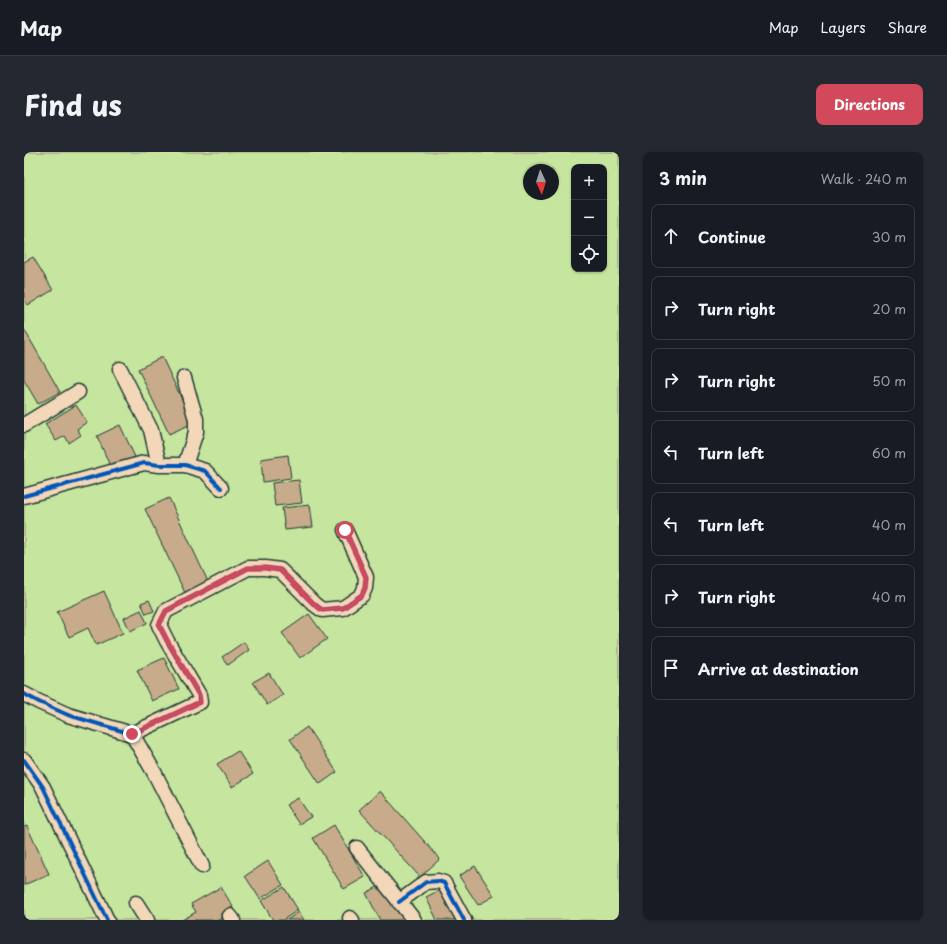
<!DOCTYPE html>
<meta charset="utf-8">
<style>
:root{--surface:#171b24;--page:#242831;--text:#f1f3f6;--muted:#9ea1a6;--line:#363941;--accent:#d1495b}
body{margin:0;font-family:"Playpen Sans",sans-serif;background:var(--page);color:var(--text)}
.controls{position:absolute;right:12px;top:12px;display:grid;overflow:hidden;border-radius:8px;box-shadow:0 1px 3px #0004}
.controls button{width:36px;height:36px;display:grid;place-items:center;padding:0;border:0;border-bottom:1px solid var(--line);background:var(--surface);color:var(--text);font:20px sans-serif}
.compass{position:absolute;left:499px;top:12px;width:36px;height:36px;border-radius:50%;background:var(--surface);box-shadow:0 1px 3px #0004;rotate:176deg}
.stop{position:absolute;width:12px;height:12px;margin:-9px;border:3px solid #d1495b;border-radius:50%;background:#fff}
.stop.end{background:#d1495b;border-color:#fff;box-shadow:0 1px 4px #0008}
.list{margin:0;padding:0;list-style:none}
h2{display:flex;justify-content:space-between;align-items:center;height:52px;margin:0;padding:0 16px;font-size:17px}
h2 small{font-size:13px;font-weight:400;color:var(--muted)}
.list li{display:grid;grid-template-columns:26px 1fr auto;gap:12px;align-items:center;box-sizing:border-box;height:64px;margin:0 8px 8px;padding:0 8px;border:1px solid var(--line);border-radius:8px}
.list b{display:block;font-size:15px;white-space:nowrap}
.list em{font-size:13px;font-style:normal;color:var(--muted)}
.icon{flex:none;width:22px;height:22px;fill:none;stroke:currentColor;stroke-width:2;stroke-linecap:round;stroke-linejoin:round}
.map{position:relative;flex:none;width:595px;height:768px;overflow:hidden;border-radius:8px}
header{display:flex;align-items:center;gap:24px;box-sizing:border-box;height:56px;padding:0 20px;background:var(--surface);border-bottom:1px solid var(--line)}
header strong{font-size:19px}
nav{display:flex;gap:22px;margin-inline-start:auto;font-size:14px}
.intro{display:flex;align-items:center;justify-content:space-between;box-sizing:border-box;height:96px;padding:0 24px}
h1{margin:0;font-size:28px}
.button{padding:10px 18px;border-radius:8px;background:var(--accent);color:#fff;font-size:14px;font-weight:700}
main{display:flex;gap:24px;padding:0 24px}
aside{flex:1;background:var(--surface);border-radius:8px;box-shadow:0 1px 3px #0004}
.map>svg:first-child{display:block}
.green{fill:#c6e69f;stroke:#72926a;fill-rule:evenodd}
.building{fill:#c7ab8a;stroke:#1f3d34}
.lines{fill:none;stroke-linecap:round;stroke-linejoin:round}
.minor-casing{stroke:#1f3d34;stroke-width:17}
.minor{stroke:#f3d7b9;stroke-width:14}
.cycleway-casing{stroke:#f3d7b9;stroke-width:6}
.cycleway{stroke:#0057b8;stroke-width:4}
.route{stroke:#d1495b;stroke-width:5}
</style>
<header>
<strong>Map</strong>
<nav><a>Map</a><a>Layers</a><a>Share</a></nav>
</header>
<div class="intro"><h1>Find us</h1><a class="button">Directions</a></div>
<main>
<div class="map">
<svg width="595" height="768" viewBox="0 0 595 768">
<rect width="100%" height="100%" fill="#f3d4b4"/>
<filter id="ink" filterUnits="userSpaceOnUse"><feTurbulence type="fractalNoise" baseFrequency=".025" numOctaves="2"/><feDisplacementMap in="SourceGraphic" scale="8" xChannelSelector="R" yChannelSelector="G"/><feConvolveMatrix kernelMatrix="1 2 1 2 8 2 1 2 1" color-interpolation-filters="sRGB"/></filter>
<g filter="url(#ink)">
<path class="green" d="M0,0h595v768h-595zM550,15h30v102h-30zM505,18h24v24h-24z"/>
<path class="building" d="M9,105l20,33 -25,15 -4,-6v-37z
M0,177l36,63 -22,12 -14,-24z
M138,205l31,66 -24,11 -31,-65z
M52,253l11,17 -10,7 4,6 -12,8 -4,-7 -9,5 -11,-17z
M96,273l15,32 -24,11 -14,-32z
M264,303l3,23 -28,4 -2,-23z
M275,328l3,23 -27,3 -3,-23z
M145,346l41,88 -23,11 -42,-88z
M286,353l3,22 -28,3 -3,-22z
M80,439l19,42 -27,12 -8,-17 -19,9 -12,-25z
M125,448l5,11 -8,3 -5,-11z
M117,458l6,13 -17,8 -6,-13z
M285,462l18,25 -27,19 -18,-25z
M220,490l5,8 -21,15 -6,-8z
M140,506l15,31 -27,12 -15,-31z
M245,521l14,22 -16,10 -14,-23z
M283,575l30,45 -17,12 -30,-45z
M214,599l15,23 -21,13 -15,-23z
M356,639l60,68 -20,18 -61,-67z
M274,646l13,19 -12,7 -13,-19z
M310,673l31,52 -21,12 -31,-51z
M3,674l22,48 -25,11v-58z
M244,709l15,24 -23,14 -15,-23z
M451,714l19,30 -16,9 -19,-29z
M365,729l21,39h-30l-14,-27z
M197,735l12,20 -13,8 2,4 -2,1h-38l14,-8 -5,-8z
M260,735l14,23 -15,10h-10l-12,-19z
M420,736l16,32h-23l-11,-23z
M275,760l5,8h-17z"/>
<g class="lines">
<defs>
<path id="minor" d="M96,217l31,61 8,35
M160,226l12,41v13l-11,33
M0,273l54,-33
M0,344l120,-33 15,2h26l20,6 16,17
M0,542l15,8 29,13 64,19 68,-32 -1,-7 -32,-54 -8,-16 7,-14 82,-43h17l15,2 34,34 8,6 21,-2 19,-13 3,-7 1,-11 -21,-47
M108,582l22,38 48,94
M0,608l19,27 64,133
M333,696l57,72
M375,750l27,-20 12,-1 6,2 20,37
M112,751l11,17
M206,764l3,4
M326,766l2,2"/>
</defs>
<use href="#minor" class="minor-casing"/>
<use href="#minor" class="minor"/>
<defs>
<path id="cycleway" d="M0,344l120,-33 15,2h26l20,6 16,17
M0,542l15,8 29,13 64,19 68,-32 -1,-7 -32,-54 -8,-16 7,-14 82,-43h17l15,2 34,34 8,6 21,-2 19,-13 3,-7 1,-11 -21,-47
M0,608l19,27 64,133
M375,750l27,-20 12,-1 6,2 20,37"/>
</defs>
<use href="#cycleway" class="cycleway-casing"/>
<use href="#cycleway" class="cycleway"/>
</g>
</g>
<g class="lines" filter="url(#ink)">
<path class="route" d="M108,582l68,-32 -1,-7 -32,-55 -8,-15 7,-14 82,-43h17l15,2 34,34 8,6 21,-2 19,-13 3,-7 1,-11 -21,-47"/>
</g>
</svg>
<div class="controls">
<button>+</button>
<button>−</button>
<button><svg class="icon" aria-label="locate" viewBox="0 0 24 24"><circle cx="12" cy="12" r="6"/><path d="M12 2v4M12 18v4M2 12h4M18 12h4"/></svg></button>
</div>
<svg class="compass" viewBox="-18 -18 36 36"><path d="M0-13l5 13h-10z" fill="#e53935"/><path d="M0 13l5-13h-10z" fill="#9ea1a6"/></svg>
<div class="stop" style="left:321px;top:378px"></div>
<div class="stop end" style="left:108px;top:582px"></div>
</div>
<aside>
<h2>3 min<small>Walk · 240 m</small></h2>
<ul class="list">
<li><svg class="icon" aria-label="ahead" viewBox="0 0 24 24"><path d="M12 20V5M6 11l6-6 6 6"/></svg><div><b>Continue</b></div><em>30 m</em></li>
<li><svg class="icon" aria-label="right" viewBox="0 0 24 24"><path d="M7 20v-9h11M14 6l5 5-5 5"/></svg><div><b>Turn right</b></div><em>20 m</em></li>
<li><svg class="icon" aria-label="right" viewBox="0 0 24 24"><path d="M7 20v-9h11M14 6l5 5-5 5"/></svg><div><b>Turn right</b></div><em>50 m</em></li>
<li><svg class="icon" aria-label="left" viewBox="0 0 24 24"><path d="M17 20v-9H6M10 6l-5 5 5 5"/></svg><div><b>Turn left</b></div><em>60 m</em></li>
<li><svg class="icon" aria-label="left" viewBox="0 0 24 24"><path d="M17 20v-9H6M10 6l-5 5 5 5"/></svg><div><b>Turn left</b></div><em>40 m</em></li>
<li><svg class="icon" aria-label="right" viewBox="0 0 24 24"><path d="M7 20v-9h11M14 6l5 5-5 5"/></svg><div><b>Turn right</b></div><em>40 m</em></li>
<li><svg class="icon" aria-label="arrive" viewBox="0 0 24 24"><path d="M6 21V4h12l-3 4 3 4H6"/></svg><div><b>Arrive at destination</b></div></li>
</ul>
</aside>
</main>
